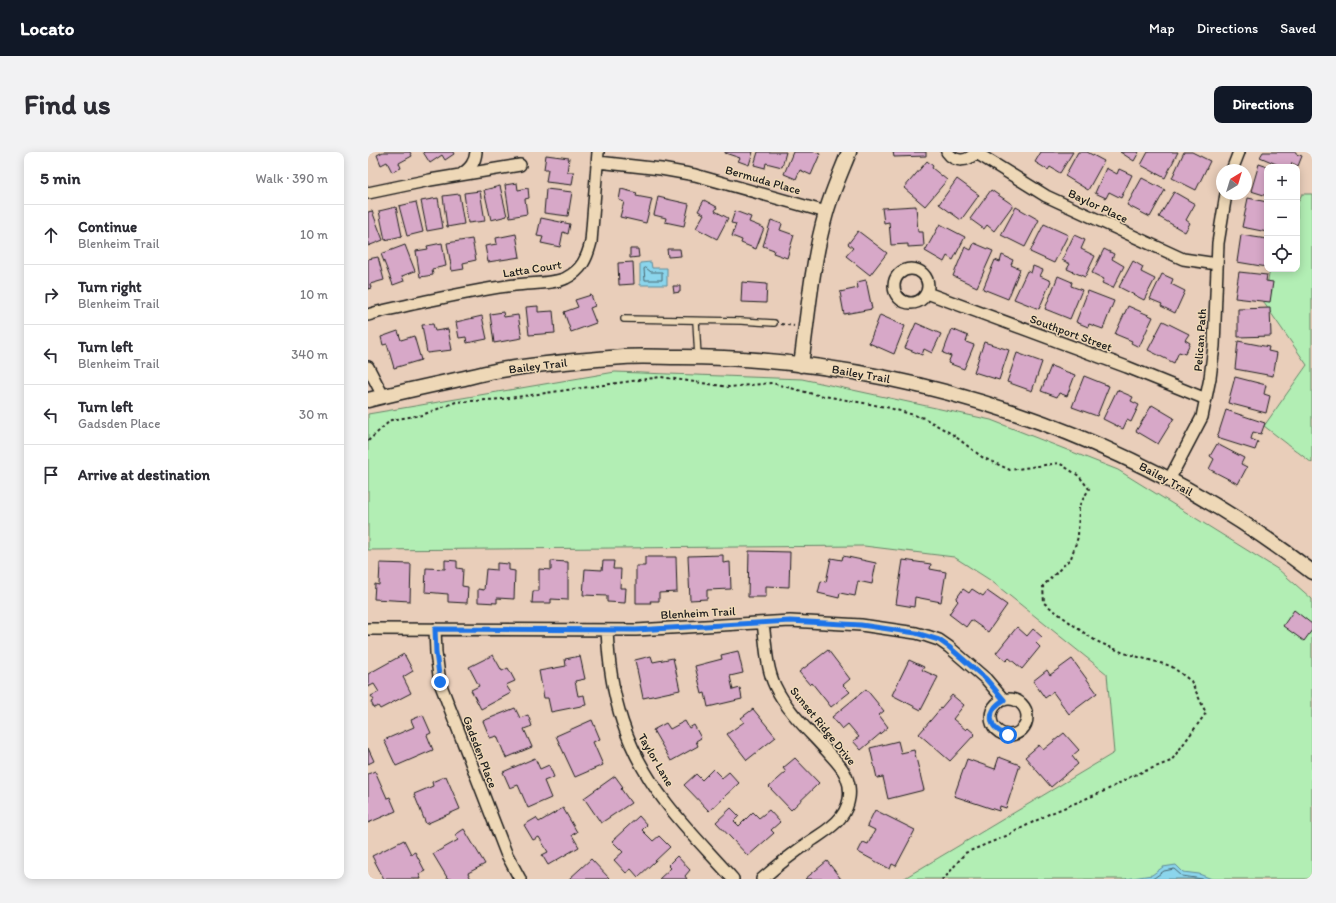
<!DOCTYPE html>
<meta charset="utf-8">
<style>
:root{--surface:#fff;--page:#f2f2f3;--text:#2b2b33;--muted:#7c7c81;--line:#e1e1e2;--accent:#111827}
body{margin:0;font-family:Itim,sans-serif;background:var(--page);color:var(--text)}
.controls{position:absolute;right:12px;top:12px;display:grid;overflow:hidden;border-radius:8px;box-shadow:0 2px 10px #0003}
.controls button{width:36px;height:36px;display:grid;place-items:center;padding:0;border:0;border-bottom:1px solid var(--line);background:var(--surface);color:var(--text);font:20px sans-serif}
.compass{position:absolute;left:848px;top:12px;width:36px;height:36px;border-radius:50%;background:var(--surface);box-shadow:0 2px 10px #0003;rotate:38deg}
.stop{position:absolute;width:12px;height:12px;margin:-9px;border:3px solid #1a73e8;border-radius:50%;background:#fff}
.stop.end{background:#1a73e8;border-color:#fff;box-shadow:0 1px 4px #0008}
.list{margin:0;padding:0;list-style:none}
h2{display:flex;justify-content:space-between;align-items:center;height:52px;margin:0;padding:0 16px;font-size:17px}
h2 small{font-size:13px;font-weight:400;color:var(--muted)}
.list li{display:grid;grid-template-columns:26px 1fr auto;gap:12px;align-items:center;box-sizing:border-box;height:60px;padding:0 16px;border-top:1px solid var(--line)}
.list b{display:block;font-size:15px;white-space:nowrap}
.list p{margin:0;font-size:13px;white-space:nowrap;color:var(--muted)}
.list em{font-size:13px;font-style:normal;color:var(--muted)}
.icon{flex:none;width:22px;height:22px;fill:none;stroke:currentColor;stroke-width:2;stroke-linecap:round;stroke-linejoin:round}
.map{position:relative;flex:none;width:944px;height:727px;overflow:hidden;border-radius:8px}
header{display:flex;align-items:center;gap:24px;box-sizing:border-box;height:56px;padding:0 20px;background:var(--accent);color:#fff}
header strong{font-size:19px}
nav{display:flex;gap:22px;margin-inline-start:auto;font-size:14px}
.intro{display:flex;align-items:center;justify-content:space-between;box-sizing:border-box;height:96px;padding:0 24px}
h1{margin:0;font-size:28px}
.button{padding:10px 18px;border-radius:8px;background:var(--accent);color:#fff;font-size:14px;font-weight:700}
main{display:flex;gap:24px;padding:0 24px}
aside{flex:1;background:var(--surface);border-radius:8px;box-shadow:0 2px 10px #0003}
.map>svg:first-child{display:block}
.green{fill:#b2eeb4;stroke:#678568}
.water{fill:#8bd5ec;stroke:#5f8b99}
.lines{fill:none;stroke-linecap:round;stroke-linejoin:round}
.shore{stroke:#48666f;stroke-width:1}
.building{fill:#d7a8c8;stroke:#1c1c1c}
.service-casing{stroke:#1c1c1c;stroke-width:8}
.minor-casing{stroke:#1c1c1c;stroke-width:14}
.tertiary-casing{stroke:#1c1c1c;stroke-width:17}
.path{stroke:#1c1c1c;stroke-width:2;stroke-dasharray:3 3;stroke-linecap:butt}
.service{stroke:#eed8b7;stroke-width:5.5}
.minor{stroke:#eed8b7;stroke-width:11}
.tertiary{stroke:#eed8b7;stroke-width:14}
.route{stroke:#1a73e8;stroke-width:5}
.labels{text-anchor:middle;stroke-width:3;stroke-linejoin:round;paint-order:stroke}
.street-label{font-size:12px;fill:#1c1c1c;stroke:#eed8b7}
</style>
<header>
<strong>Locato</strong>
<nav><a>Map</a><a>Directions</a><a>Saved</a></nav>
</header>
<div class="intro"><h1>Find us</h1><a class="button">Directions</a></div>
<main>
<aside>
<h2>5 min<small>Walk · 390 m</small></h2>
<ul class="list">
<li><svg class="icon" aria-label="ahead" viewBox="0 0 24 24"><path d="M12 20V5M6 11l6-6 6 6"/></svg><div><b>Continue</b><p>Blenheim Trail</p></div><em>10 m</em></li>
<li><svg class="icon" aria-label="right" viewBox="0 0 24 24"><path d="M7 20v-9h11M14 6l5 5-5 5"/></svg><div><b>Turn right</b><p>Blenheim Trail</p></div><em>10 m</em></li>
<li><svg class="icon" aria-label="left" viewBox="0 0 24 24"><path d="M17 20v-9H6M10 6l-5 5 5 5"/></svg><div><b>Turn left</b><p>Blenheim Trail</p></div><em>340 m</em></li>
<li><svg class="icon" aria-label="left" viewBox="0 0 24 24"><path d="M17 20v-9H6M10 6l-5 5 5 5"/></svg><div><b>Turn left</b><p>Gadsden Place</p></div><em>30 m</em></li>
<li><svg class="icon" aria-label="arrive" viewBox="0 0 24 24"><path d="M6 21V4h12l-3 4 3 4H6"/></svg><div><b>Arrive at destination</b></div></li>
</ul>
</aside>
<div class="map">
<svg width="944" height="727" viewBox="0 0 944 727">
<rect width="100%" height="100%" fill="#e9ceba"/>
<filter id="ink" filterUnits="userSpaceOnUse"><feTurbulence type="fractalNoise" baseFrequency=".025" numOctaves="2"/><feDisplacementMap in="SourceGraphic" scale="8" xChannelSelector="R" yChannelSelector="G"/><feConvolveMatrix kernelMatrix="1 2 1 2 8 2 1 2 1" color-interpolation-filters="sRGB"/></filter>
<g filter="url(#ink)">
<path class="green" d="M934,42h10v269l-48,-37 43,-61 -43,-62 6,-34h27v-65z
M247,220l187,7 189,41 127,50 161,100 33,29v280h-409l211,-126 -7,-79 -117,-94 -36,-23 -90,-11 -496,4v-136z"/>
<path class="water" d="M283,110l1,6h15v17h-27v-22z
M808,713l7,7 16,2 13,5h-86l26,-4 11,-8z"/>
<g class="lines">
<path class="shore" d="M278,116l5,4h11v8h-17l-1,-11z
M782,727l4,-1 10,-7 10,-2 8,7 20,3"/>
</g>
<path class="building" d="M15,0h27l2,4 -13,7 2,5 -9,4 -5,-10 -6,3 -4,-10z
M55,0h30l1,2 -9,6 -3,-5 -12,8z
M357,0h28l-4,13 -11,-4 2,-3 -15,-5z
M390,0h28l-4,15 -16,-4 -1,5 -11,-3z
M425,0h21l6,2 -9,21 -11,-5 -4,9 -12,-5z
M525,0h33v4l-32,1z
M673,0h32l-13,21 -10,-6 -2,3 -13,-8z
M710,0h9l17,9 -16,29 -23,-14z
M752,0h19l-5,9z
M780,0h30l-13,26 -24,-13z
M816,0h8l18,9 -14,29 -24,-12z
M895,0h33v2l6,2 -4,10 -6,-3 -1,4h-8l-23,-10z
M178,3l23,3 -2,14h7l-2,13 -26,-3 2,-13h-4z
M559,9l6,5 -1,2 15,12 -22,26 -21,-18z
M891,12l9,3h-1v29l-16,-5z
M738,16l11,6 2,-5 13,6 -11,23 -12,-6 -3,6 -11,-5z
M774,26l23,12 -15,27 -23,-12z
M589,27l22,16 -18,25 -22,-16z
M149,31l1,7 10,-2 1,10 -4,1 2,15 -17,3 -5,-32z
M132,34l7,30 -16,4 -7,-30z
M178,37l26,3 -4,24 -24,-3z
M253,37l16,4 -1,3 16,3 -6,24 -26,-6 4,-15 -5,-2z
M623,38l22,15 -19,26 -7,-6 -3,4 -14,-10z
M112,39l5,30 -17,2 -4,-30z
M806,40l21,12 -9,16 4,3 -5,9 -26,-15z
M91,42l5,30 -17,3 -4,-31z
M290,45l31,7 -5,22 -19,-4 1,-4 -12,-3z
M70,46l5,30 -16,3 -6,-30z
M880,46l19,4v30l-25,-5z
M336,48l13,7 -2,4 13,7 -11,21 -21,-11 8,-14 -6,-3z
M48,50l7,30 -16,4 -8,-30z
M548,54l2,26h5l1,14 -16,1v-3l-17,1 -2,-23 -5,1 -2,-15z
M28,55l6,29 -17,4 -6,-29z
M648,55l23,13 -14,27 -24,-12z
M4,59l11,29 -15,6v-34z
M367,59l16,6 -2,5 15,6 -8,21 -15,-6 1,-3 -10,-4 4,-12 -5,-1z
M173,66l29,6 -2,10 -5,-2 -3,15 -19,-4 2,-6 -6,-1z
M403,68l11,4 -2,6 14,5 -7,23 -14,-5 1,-3 -11,-4z
M572,72l25,13 -12,23 -6,-4 -3,6 -19,-11z
M676,72l24,11 -14,28 -24,-11z
M490,79l29,22 -17,22 -24,-19 7,-8 -5,-4z
M148,82l4,23 -32,5 -3,-16 12,-2 -1,-6z
M706,83l11,5 -4,9 14,7 -10,21 -18,-8 3,-5 -8,-4z
M873,83l26,4v28l-30,-5z
M104,87l4,21 -13,3 1,6 -12,2 -5,-28z
M74,91l4,23 -14,3 1,6 -13,2 -4,-26 12,-2 -1,-3z
M606,91l19,8 -16,36 -24,-11 12,-29 6,3z
M37,93l10,26 -13,5 2,5 -11,4 -12,-31z
M262,97h8l1,8 -9,1z
M299,97h13l1,7 -13,1z
M736,97l10,5 -2,5 12,7 -11,22 -11,-5 2,-4 -12,-6z
M634,103l11,5 -2,5 9,4 -12,30 -25,-10 12,-29 5,2z
M10,105l6,23 -14,4 1,4 -3,1v-30z
M765,109l10,6 -2,5 14,7 -11,21 -25,-13z
M265,110l1,22 -15,1 -1,-22z
M665,114l10,4 -3,6 11,5 -12,28 -25,-10 13,-28 4,2z
M871,120l28,3 -1,6 7,1 -3,20 -35,-4z
M794,122l11,5 -2,5 14,7 -10,22 -14,-7 1,-2 -12,-5z
M690,124l14,6 -1,4 11,4 -12,29 -25,-10z
M498,128l6,29 -28,5 -4,-22 18,-4 -1,-6z
M374,130l25,2 -1,19 -25,-1z
M305,134h7v6l-6,1z
M720,139l26,10 -11,28 -14,-5 -1,3 -12,-5z
M223,143l4,11 -5,2 6,15 -25,9 -7,-20 14,-5 -3,-7z
M170,154v6l15,-1 2,22 -26,2 -3,-28z
M760,154l25,11 -14,30 -8,-4 1,-2 -17,-7z
M902,156l1,28 -33,1v-28z
M135,160l1,5 14,-2 4,23 -28,5 -4,-29z
M512,163l25,11 -11,28 -25,-11z
M114,164l5,23 -20,4 -1,-6 -7,1 -3,-16z
M795,169l26,13 -4,6 5,3 -5,11 -6,-2 -5,11 -26,-13z
M548,171l25,11 -9,19 -8,-4 -2,6 -17,-7z
M65,172l2,7 13,-2 4,21 -25,3 -5,-28z
M584,177l16,7 -2,6 8,3 -10,24 -16,-6 3,-7 -8,-3z
M30,179l3,9 13,-4 7,24 -27,8 -7,-24 -4,1 -2,-8z
M870,189l31,6 -1,4 9,2 -4,23 -38,-7z
M616,190l25,8 -10,30 -25,-8z
M649,201l25,9 -10,29 -25,-9z
M683,214l24,9 -8,21 -8,-3 -2,4 -16,-6z
M716,224l25,10 -12,30 -25,-9z
M867,225l31,8 -2,9 6,2 -4,17 -38,-10z
M749,238l16,7 -2,4 8,4 -8,17 -4,-2 -4,9 -20,-10z
M784,253l22,13 -16,26 -22,-13z
M858,258l39,13 -4,11 -8,-2 -2,7 7,3 -3,8 -38,-12z
M849,292l27,14 -3,6 6,3 -9,17 -29,-15 5,-10 -4,-3z
M381,399l41,1 -1,35 -23,-1v11h-18z
M355,403v8l7,-1 1,27 -24,1v9l-17,1 -2,-44z
M475,404l33,7 -4,21 -14,-3 -3,15 -15,-3 -1,5 -21,-5 3,-12 5,1 5,-24 11,2z
M277,405h31l1,35 -18,1v8h-9l1,2h-15v-37h9z
M77,408l12,1v7l6,1 -1,17 6,1 -1,16 -19,-1v-8l-23,-2 1,-24 19,1z
M535,408l28,4 -1,5 16,3 -5,30 -26,-5 -1,10 -18,-3z
M183,409l17,1v38l-17,-1v4h-19l1,-12h6v-22l12,1z
M235,409h11l-1,8h8l-1,19h6l-1,15 -18,-1v-6l-24,-1 2,-26 17,1z
M12,411l31,1 -1,37 -36,-2 1,-15 4,1z
M129,411l12,1v6l6,1 -1,28 -17,-1v5l-19,-1v-13l6,1 2,-21 11,1z
M595,437l6,4 3,-4 11,7 4,-5 20,14 -19,27 -17,-12 -5,7 -17,-13 9,-13 -2,-2z
M926,458l18,14v6l-8,11 -21,-15z
M649,475l10,9 6,-7 9,8 -6,6 4,4 -18,22 -13,-11 -3,3 -10,-8z
M460,498l22,29 -7,6 7,7 -19,15 -19,-24 -2,2 -11,-13z
M370,499l5,22 -13,3 3,14 7,-2 2,11 -34,8 -3,-14 -3,1 -7,-28 27,-7 -1,-4z
M36,502l9,17 -10,6 8,16 -31,16 -2,-3 -4,2 -3,-6 3,-2 -3,-4 8,-4 -5,-8 -6,3v-13z
M125,503l9,16 6,-3 7,13 -9,4 5,8 -30,16 -10,-19 8,-4 -10,-19z
M212,504l5,23 -10,2 3,15 6,-1 2,10 -35,7 -3,-14h-4l-5,-27 27,-5 -1,-7z
M283,504l2,6 20,-4 7,32 -37,8 -8,-38z
M704,507l25,34 -28,21 -16,-22 -8,6 -12,-17 14,-11 3,5z
M541,508l15,7 -2,3 16,7 -17,33 -29,-15z
M498,537l18,22 -5,4 9,12 -27,23 -8,-9 6,-4 -11,-13 -6,5 -10,-12z
M584,543l12,10 -11,14 13,11 2,-2 7,6 -25,27 -31,-27z
M147,556l5,10 8,-3 4,11 -8,3 8,18 -26,11 -9,-22 -7,2 -7,-17z
M385,557l23,28 -29,23 -20,-26 17,-12 -3,-4z
M55,563l8,18 -4,2 6,15 -37,16 -12,-26 30,-13 -3,-7z
M224,568l8,19 -7,3 10,23 -28,12 -19,-41z
M317,569l4,7 5,-3 7,13 -5,3 2,5 -27,15 -18,-31 13,-7 4,6z
M696,581l15,17 -7,6 6,8 -27,23 -26,-30 14,-12 4,5z
M530,589l3,12 13,-3 10,40 -36,9 -5,-22 -6,1 -7,-30z
M0,596l6,13 -6,3z
M631,605l21,8 -14,43 -6,-2 -1,5 -45,-15 13,-37 28,10z
M167,606l5,11 9,-4 5,12 -10,4 7,17 -23,10 -10,-23 -8,3 -7,-16z
M427,606l24,25 -28,27 -22,-23 17,-15 -3,-4z
M345,617l9,9 7,-6 10,11 -30,28 -25,-26 12,-11 6,6z
M7,619l12,27 3,-1 6,14 -28,12v-49z
M78,624l14,33 -34,15 -12,-30 19,-8 -1,-4z
M247,624l8,11 -2,2 10,14 -30,20 -17,-25z
M195,656l14,24 -5,3 7,12 -31,18 -6,-10 6,-3 -9,-15 -6,3 -9,-15 12,-7 3,4z
M363,656l8,8 -5,5 5,5 14,-14 6,6 10,-8 11,12 -9,8 3,3 -26,23 -32,-34z
M507,658l40,20 -19,36 -4,-2 -2,5 -32,-17 5,-10 5,2 7,-14 -8,-4z
M271,664l8,9 -5,5 11,11 6,-5 11,11 -32,30 -7,-8 -5,4 -12,-13 9,-8 -11,-11z
M96,677l21,35 -17,9 3,6h-23l-15,-25 25,-14 -3,-5z
M36,688l7,14 4,-2 10,19 -6,3 2,5h-37l-12,-23z
M309,704l13,14 -5,6 2,3h-28l12,-11 -3,-3z
M223,707l19,20h-41z
M459,709l14,18h-36z"/>
<g class="lines">
<defs>
<path id="service" d="M256,167l117,2 33,2
M328,169l2,36"/>
<path id="minor" d="M579,0c8,11 21,10 29,0
M607,0l71,44 137,63 34,5
M230,10l63,7 34,6 131,37
M864,18l7,-18
M94,22c8,-6 13,-11 14,-22
M0,41l62,-13 90,-15
M526 134a17 17 0 1 1 34 0a17 17 0 1 1-34 0Z
M559,141l200,74 79,32
M0,163c14,-5 30,-7 45,-11 34,-7 68,-15 102,-19 14,-2 40,-1 51,-7 16,-8 21,-20 25,-36l7,-90
M0,215l15,29
M801,328l33,-63 8,-39 4,-32 4,-103 8,-49
M0,477l268,1 154,-9 71,4 55,8 11,3 12,4 10,7 37,32 18,21
M67,477l1,24 4,30 66,170 14,26
M239,478c3,67 18,120 60,174 20,26 44,50 66,75
M623 565a18 18 0 1 1 36 0a18 18 0 1 1-36 0Z
M394,727c15,-13 30,-25 46,-36 11,-8 25,-15 33,-26 9,-12 11,-27 5,-41 -4,-10 -13,-18 -20,-26 -18,-20 -39,-39 -51,-64 -9,-19 -9,-42 -12,-63"/>
<path id="tertiary" d="M433,213c7,-51 11,-103 25,-152 6,-21 15,-41 23,-61
M0,248c28,-7 55,-13 83,-19 14,-3 29,-7 44,-10 42,-7 86,-11 129,-14 18,-1 37,0 55,0 226,0 454,76 633,215"/>
</defs>
<use href="#service" class="service-casing"/>
<use href="#minor" class="minor-casing"/>
<use href="#tertiary" class="tertiary-casing"/>
<path class="path" d="M413,172l13,2
M0,289l23,-21 31,-5 34,-13 46,-3 159,-22 68,10 43,-4 41,11 73,13 38,11 28,16 30,23 28,13 49,-7 20,13 10,13 -10,17 -1,31 -7,21 -28,28 1,17 36,27 16,11 28,12 47,13 20,15 15,32 -35,48 -39,15 -25,14 -58,24 -43,22 -41,17 -21,26h-4"/>
<use href="#service" class="service"/>
<use href="#minor" class="minor"/>
<use href="#tertiary" class="tertiary"/>
</g>
</g>
<g class="lines" filter="url(#ink)">
<path class="route" d="M72,530l-4,-29 -1,-24 201,1 154,-9 71,4 55,8 23,7 10,7 37,32 18,21c-19,10 -16,30 4,35"/>
</g>
<g class="labels">
<g class="street-label">
<text transform="translate(395 28) rotate(16)" y="4">Bermuda Place</text>
<text transform="translate(730 54) rotate(25)" y="4">Baylor Place</text>
<text transform="translate(164 117) rotate(-9)" y="4">Latta Court</text>
<text transform="translate(703 181) rotate(20)" y="4">Southport Street</text>
<text transform="translate(832 188) rotate(-86)" y="4">Pelican Path</text>
<text transform="translate(170 214) rotate(-7)" y="4">Bailey Trail</text>
<text transform="translate(493 222) rotate(10)" y="4">Bailey Trail</text>
<text transform="translate(798 327) rotate(28)" y="4">Bailey Trail</text>
<text transform="translate(330 461) rotate(-3)" y="4">Blenheim Trail</text>
<text transform="translate(455 574) rotate(51)" y="4">Sunset Ridge Drive</text>
<text transform="translate(112 600) rotate(69)" y="4">Gadsden Place</text>
<text transform="translate(288 608) rotate(60)" y="4">Taylor Lane</text>
</g>
</g>
</svg>
<div class="controls">
<button>+</button>
<button>−</button>
<button><svg class="icon" aria-label="locate" viewBox="0 0 24 24"><circle cx="12" cy="12" r="6"/><path d="M12 2v4M12 18v4M2 12h4M18 12h4"/></svg></button>
</div>
<svg class="compass" viewBox="-18 -18 36 36"><path d="M0-13l5 13h-10z" fill="#e53935"/><path d="M0 13l5-13h-10z" fill="#7c7c81"/></svg>
<div class="stop" style="left:640px;top:583px"></div>
<div class="stop end" style="left:72px;top:530px"></div>
</div>
</main>
